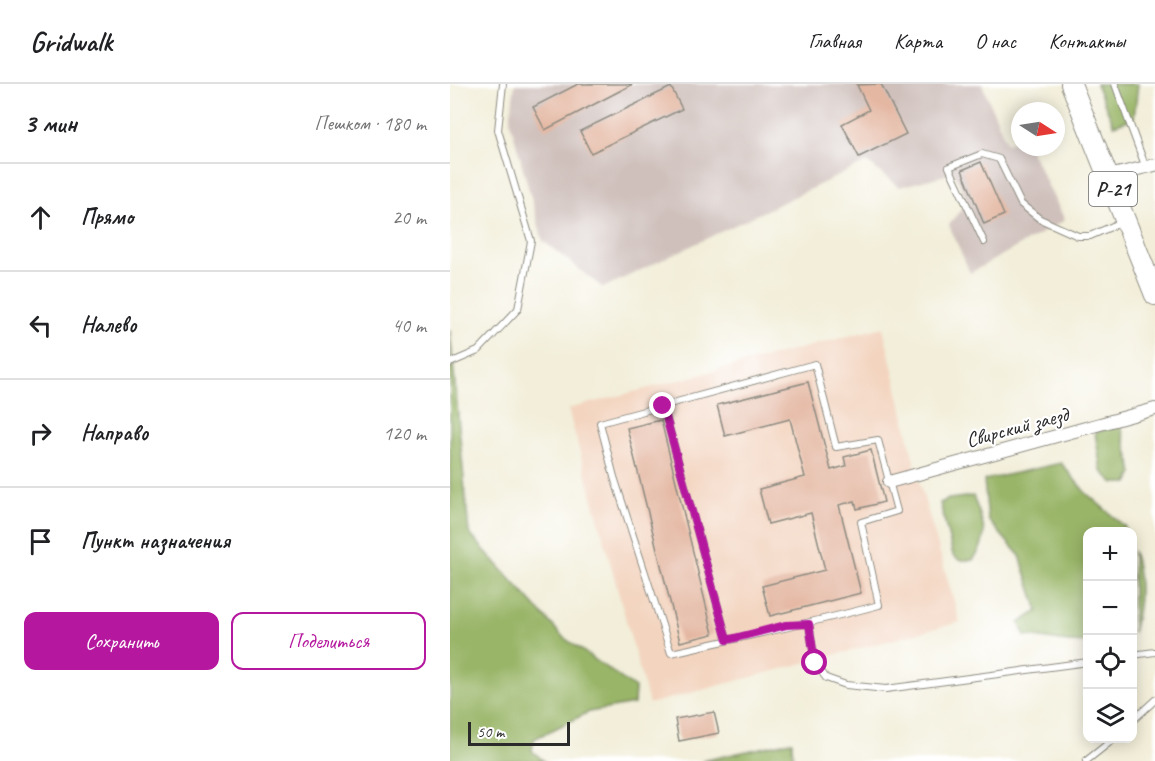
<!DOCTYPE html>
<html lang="ru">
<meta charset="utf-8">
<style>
:root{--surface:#fff;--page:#f2f2f2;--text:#202124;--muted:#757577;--line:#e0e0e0;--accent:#b5179e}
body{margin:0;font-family:Caveat,sans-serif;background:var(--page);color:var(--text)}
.controls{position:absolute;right:18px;bottom:18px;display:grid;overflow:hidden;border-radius:12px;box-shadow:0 3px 15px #0003}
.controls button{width:54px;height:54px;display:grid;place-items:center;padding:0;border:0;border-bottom:2px solid var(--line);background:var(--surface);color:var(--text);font:30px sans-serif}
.compass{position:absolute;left:561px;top:18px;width:54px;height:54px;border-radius:50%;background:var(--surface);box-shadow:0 3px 15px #0003;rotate:102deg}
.scale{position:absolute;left:18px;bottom:15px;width:102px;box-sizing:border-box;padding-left:6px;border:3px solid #2b2b2b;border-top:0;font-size:16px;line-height:21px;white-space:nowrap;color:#2b2b2b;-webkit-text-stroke:4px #fff;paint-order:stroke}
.stop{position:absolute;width:18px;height:18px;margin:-14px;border:4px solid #b5179e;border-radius:50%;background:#fff}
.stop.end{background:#b5179e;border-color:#fff;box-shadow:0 2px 6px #0008}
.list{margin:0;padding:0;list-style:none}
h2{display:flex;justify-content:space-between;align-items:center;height:78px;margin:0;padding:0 24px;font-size:26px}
h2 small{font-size:20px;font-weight:400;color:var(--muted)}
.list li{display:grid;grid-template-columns:39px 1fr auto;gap:18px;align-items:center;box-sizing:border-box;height:108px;padding:0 24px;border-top:2px solid var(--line)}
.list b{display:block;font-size:22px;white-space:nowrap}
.list em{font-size:20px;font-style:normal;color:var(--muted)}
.actions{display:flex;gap:12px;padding:18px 24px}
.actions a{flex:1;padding:14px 0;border:2px solid var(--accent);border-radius:12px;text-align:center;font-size:21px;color:var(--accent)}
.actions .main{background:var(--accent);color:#fff}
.icon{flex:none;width:33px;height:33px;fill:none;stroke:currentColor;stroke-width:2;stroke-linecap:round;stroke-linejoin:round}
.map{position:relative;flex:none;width:705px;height:677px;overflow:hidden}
header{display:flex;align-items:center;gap:36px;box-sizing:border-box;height:84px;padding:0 30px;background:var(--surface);border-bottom:2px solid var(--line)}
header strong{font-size:28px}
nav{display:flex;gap:33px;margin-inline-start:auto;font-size:21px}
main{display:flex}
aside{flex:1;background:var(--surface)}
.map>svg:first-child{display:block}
.built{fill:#f3d4bf}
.industrial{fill:#cfc0bb}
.forest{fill:#99b567;stroke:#627049;stroke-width:1.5}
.building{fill:#e4b7a2}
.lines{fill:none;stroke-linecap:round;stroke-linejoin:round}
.lane-casing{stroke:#8e8c82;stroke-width:8}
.street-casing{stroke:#8e8c82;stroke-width:14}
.primary-casing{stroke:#8e8c82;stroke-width:22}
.lane{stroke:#fff;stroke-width:6}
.street{stroke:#fff;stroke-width:12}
.primary{stroke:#fff;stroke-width:20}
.route{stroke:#b5179e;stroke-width:8}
.labels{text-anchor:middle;stroke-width:4.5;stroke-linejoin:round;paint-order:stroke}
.shield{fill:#fff;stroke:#6b6b6b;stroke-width:1.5}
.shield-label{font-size:20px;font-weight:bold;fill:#2b2b2b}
.street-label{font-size:21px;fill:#2b2b2b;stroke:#fff}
</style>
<header>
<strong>Gridwalk</strong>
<nav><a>Главная</a><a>Карта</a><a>О нас</a><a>Контакты</a></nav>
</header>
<main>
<aside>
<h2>3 мин<small>Пешком · 180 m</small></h2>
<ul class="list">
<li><svg class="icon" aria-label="ahead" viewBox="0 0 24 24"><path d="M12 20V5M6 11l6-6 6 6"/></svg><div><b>Прямо</b></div><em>20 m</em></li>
<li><svg class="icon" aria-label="left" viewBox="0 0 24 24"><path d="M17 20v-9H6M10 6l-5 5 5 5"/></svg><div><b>Налево</b></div><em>40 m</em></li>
<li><svg class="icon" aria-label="right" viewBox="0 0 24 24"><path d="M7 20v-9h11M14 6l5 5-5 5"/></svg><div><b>Направо</b></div><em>120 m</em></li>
<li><svg class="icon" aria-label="arrive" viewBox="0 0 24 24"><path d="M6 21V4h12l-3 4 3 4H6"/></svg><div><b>Пункт назначения</b></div></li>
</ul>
<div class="actions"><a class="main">Сохранить</a><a>Поделиться</a></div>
</aside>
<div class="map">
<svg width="705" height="677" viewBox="0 0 705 677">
<rect width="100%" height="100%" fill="#fff"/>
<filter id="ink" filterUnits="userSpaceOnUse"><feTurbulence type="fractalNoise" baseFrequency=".0167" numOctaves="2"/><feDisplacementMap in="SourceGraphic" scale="12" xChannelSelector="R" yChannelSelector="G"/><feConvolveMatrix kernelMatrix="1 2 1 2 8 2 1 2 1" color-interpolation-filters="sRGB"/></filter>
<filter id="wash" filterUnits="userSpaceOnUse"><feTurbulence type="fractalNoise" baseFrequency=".008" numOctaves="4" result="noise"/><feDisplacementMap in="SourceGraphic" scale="24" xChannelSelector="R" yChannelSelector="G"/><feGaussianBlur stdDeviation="1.35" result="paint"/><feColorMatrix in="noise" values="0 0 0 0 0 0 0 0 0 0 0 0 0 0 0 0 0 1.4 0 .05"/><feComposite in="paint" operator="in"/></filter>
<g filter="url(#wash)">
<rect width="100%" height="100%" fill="#f2eed9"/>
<path class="built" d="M433,243l34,147 43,148 -311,82 -81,-295z"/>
<path class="industrial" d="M65,0h467l25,60 13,-7v10h9l36,73 -95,53 -21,-48 18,-24 -13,-28 -55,14 -32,-25 -264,126 -60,-47 -33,-120z"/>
<path class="forest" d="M646,0h42l-4,34 -20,7z
M0,246l19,203 94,104 72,51 -1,16 -45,8 -55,27 -2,12 12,10h-94z
M671,342l12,47 -5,10h-14l-13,-12 -6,-39z
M611,379l24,29 40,35 1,4 -38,1 -1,110c-16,3 -43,-5 -62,-6l-6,-13 19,-12 -18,-55 -32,-36 -4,-40z
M523,412c9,25 19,39 0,64h-14l-6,-5 -13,-52 9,-4z
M683,467c9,29 7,54 0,82z
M342,657l1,20h-91z"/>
<g id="blocks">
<path class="building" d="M128,0h55l-88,46 -12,-23z
M431,0l25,50 -47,23 -17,-33 27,-14 -12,-25z
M221,3l11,22 -91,44 -11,-22z
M531,78l23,53 -20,9 -22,-54z
M358,298l23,88 15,-4 -2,-9 27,-7 13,52 -27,7 -2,-8 -16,4 22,88 -91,23 -8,-30 63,-16 -14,-57 -43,11 -9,-35 46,-12 -15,-58 -65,17 -8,-31z
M211,336l52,214 -33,8 -53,-214z
M264,628l5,21 -40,8 -4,-22z"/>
</g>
</g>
<g filter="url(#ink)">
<use href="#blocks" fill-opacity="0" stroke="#8e8c82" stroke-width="1.5"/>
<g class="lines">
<defs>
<path id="lane" d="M665,0l31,84
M534,158l-35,-75 33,-13 17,5 22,45 19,15 38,17h12l32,-14
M0,279l28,-12 40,-42 13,-68 -33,-111 5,-46
M365,280l21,83 42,-7 19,71 -36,11 18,83c-69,19 -139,32 -208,48l-57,-176 -14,-54z
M213,322l64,234
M359,540l6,39 11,15 20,7 40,4 202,-27
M682,571l23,-3
M682,637l23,-21
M636,677l29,-23"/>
<path id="street" d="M658,92l47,-11
M439,398l266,-73"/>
<path id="primary" d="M621,0l84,211"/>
</defs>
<use href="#lane" class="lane-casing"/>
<use href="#street" class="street-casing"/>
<use href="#primary" class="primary-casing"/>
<use href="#lane" class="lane"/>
<use href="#street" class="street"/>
<use href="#primary" class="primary"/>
</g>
</g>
<g class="lines" filter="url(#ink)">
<path class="route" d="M213,322l64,234 59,-15 23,-1 6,39"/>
</g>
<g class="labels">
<rect class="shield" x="639" y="88" width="48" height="34" rx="4.5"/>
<g class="shield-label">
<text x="663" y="112">Р-21</text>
</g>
<g class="street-label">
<text transform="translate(567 343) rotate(-15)" y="7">Свирский заезд</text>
</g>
</g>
</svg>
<div class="controls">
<button>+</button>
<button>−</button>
<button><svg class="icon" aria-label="locate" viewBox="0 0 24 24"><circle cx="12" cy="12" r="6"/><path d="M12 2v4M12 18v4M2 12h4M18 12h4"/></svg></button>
<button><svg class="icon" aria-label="layers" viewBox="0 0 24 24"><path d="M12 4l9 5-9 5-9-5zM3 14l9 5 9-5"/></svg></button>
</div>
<svg class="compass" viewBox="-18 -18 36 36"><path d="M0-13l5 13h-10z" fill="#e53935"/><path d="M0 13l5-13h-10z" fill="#757577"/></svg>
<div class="scale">50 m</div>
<div class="stop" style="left:365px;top:579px"></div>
<div class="stop end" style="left:213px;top:322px"></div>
</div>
</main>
